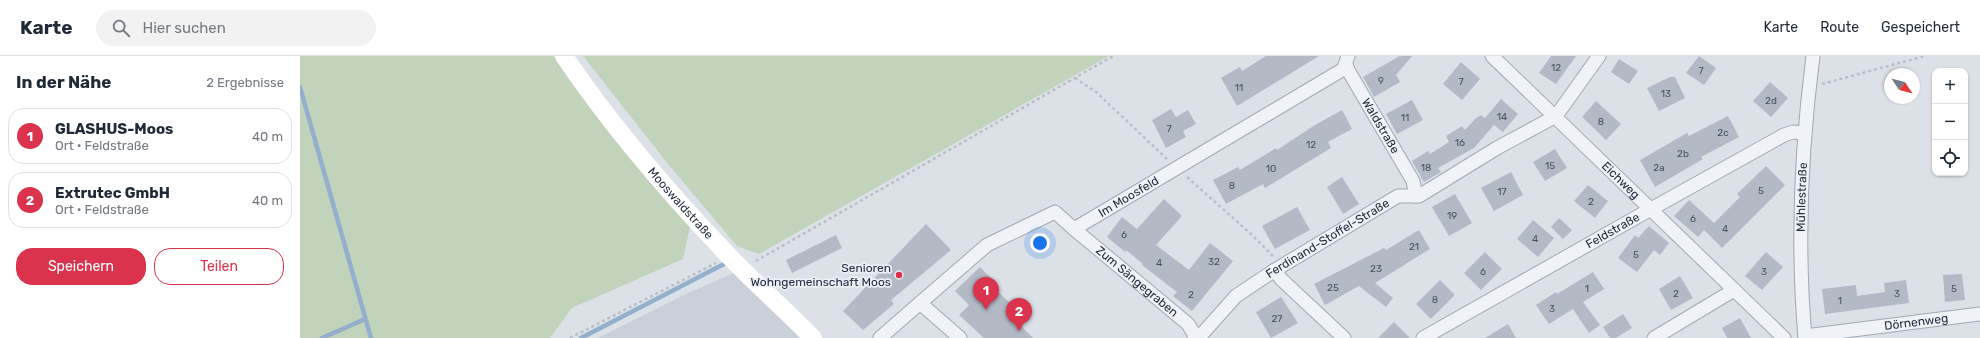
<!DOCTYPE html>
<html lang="de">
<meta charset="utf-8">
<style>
:root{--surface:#fff;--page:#f2f2f3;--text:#1f2937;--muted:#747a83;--line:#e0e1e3;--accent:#db334d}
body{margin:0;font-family:Rubik,sans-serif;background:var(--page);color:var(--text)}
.controls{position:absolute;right:12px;top:12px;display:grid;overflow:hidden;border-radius:8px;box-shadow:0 1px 3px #0004}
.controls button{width:36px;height:36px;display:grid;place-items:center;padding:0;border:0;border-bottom:1px solid var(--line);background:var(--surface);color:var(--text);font:20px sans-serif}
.compass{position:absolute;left:1584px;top:12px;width:36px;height:36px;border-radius:50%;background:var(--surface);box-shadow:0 1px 3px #0004;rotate:125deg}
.you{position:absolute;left:740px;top:187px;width:14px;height:14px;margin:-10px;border:3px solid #fff;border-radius:50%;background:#1a73e8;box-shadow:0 0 0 6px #1a73e833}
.badge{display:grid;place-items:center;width:26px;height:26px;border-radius:50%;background:var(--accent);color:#fff;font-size:13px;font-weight:700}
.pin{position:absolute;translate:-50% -33px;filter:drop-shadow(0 1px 2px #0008)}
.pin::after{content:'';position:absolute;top:21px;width:14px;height:12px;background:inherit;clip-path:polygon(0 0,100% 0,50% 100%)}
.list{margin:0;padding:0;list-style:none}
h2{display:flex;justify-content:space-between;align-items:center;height:52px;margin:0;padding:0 16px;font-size:17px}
h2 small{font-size:13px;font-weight:400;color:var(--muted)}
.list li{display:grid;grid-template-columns:26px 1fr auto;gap:12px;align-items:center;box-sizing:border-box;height:56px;margin:0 8px 8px;padding:0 8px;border:1px solid var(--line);border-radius:16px}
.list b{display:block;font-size:15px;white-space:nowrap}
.list p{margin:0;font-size:13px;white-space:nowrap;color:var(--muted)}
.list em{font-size:13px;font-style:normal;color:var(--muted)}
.actions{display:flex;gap:8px;padding:12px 16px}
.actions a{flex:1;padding:9px 0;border:1px solid var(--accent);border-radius:16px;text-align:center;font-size:14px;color:var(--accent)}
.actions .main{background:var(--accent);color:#fff}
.icon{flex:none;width:22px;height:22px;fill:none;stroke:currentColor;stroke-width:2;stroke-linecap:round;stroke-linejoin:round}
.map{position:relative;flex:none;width:1680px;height:282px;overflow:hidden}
header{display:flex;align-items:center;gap:24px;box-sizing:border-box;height:56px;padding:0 20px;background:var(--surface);border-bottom:1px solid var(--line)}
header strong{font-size:19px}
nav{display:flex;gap:22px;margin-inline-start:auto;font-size:14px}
.search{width:280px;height:36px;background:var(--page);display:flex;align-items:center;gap:10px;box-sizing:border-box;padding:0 14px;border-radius:22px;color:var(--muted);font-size:15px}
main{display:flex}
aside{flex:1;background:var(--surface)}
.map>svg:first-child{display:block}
.built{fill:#cad0da}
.green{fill:#c2d3bc}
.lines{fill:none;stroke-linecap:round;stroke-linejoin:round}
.stream{stroke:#93afcc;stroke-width:4.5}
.building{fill:#b3bac5}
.street-casing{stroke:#a1a8b2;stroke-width:15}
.path{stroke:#babfc7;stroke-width:2.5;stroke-dasharray:3 3;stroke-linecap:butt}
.street{stroke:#eff2f6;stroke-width:13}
.secondary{stroke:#fff;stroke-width:18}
.poi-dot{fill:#db334d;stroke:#ecf0f6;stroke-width:1.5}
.labels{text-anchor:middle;stroke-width:3.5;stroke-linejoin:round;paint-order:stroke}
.number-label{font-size:10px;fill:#485161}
.street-label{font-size:12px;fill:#242e40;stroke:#ecf0f6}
.poi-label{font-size:12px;fill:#242e40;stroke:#ecf0f6;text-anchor:end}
</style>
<header>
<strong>Karte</strong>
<div class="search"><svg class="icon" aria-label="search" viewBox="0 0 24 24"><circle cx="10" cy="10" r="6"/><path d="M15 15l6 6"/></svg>Hier suchen</div>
<nav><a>Karte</a><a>Route</a><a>Gespeichert</a></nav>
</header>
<main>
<aside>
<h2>In der Nähe<small>2 Ergebnisse</small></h2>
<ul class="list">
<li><span class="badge">1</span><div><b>GLASHUS-Moos</b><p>Ort · Feldstraße</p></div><em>40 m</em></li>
<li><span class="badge">2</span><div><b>Extrutec GmbH</b><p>Ort · Feldstraße</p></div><em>40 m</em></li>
</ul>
<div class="actions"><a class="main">Speichern</a><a>Teilen</a></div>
</aside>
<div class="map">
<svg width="1680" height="282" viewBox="0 0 1680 282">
<rect width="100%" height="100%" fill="#dce1e8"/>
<path class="built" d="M434,217l67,65h-203l88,-44z"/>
<path class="green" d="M0,0h254l136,171 -7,32 -111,49 -22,30h-250z
M283,0h526l-350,198 -22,-8 -69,-82z"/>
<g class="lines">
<path class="stream" d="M0,31l71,251
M22,282l43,-19
M281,282l145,-75"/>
</g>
<path class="building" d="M966,0h53l-82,50 -16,-28 19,-11 2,4z
M1100,0h12l-16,19 4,7 -26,15 -11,-20z
M1251,0h25l-20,28 -17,-11z
M1399,0l17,12 -12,17 -18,-12z
M1319,3l19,12 -9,13 -18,-12z
M1161,6l19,17 -18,21 -19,-16z
M1370,21h5l10,21 -26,13 -12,-23z
M1470,26l18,16 -17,19 -18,-16z
M1201,43l17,15 -15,18 -9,-7 -20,23 -36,20 3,4 -17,10 -12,-21 16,-10 2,3 19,-12 -3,-6 16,-10 3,4 10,-11 6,-4 4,3z
M1112,44l11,20 -26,14 -11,-20z
M1296,45l25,23 -15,16 -24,-23z
M871,53l5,8 12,-7 8,14 -13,7 3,6 -20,11 -14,-28z
M1042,54l10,19 -24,13 3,6 -66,40 -2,-4 -37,20 -13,-24 25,-13 2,3 36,-22 1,2 38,-25z
M1428,60l11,21 -38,20 2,2 -48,28 -15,-27 47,-27 2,3z
M1255,93l12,19 -22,13 -12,-19z
M1466,110l19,19 -63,63 -18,-18 -6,7 -24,-21 15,-16 25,23 26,-26 -3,-3z
M1211,116l12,23 -29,16 -13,-23z
M1042,121l17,27 -16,10 -16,-27z
M1288,129l20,16 -13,17 -21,-17z
M1155,138l17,29 -23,13 -17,-29z
M864,143l18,17 -26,29 33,25 21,-27 23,18 -41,50 -19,-15 4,-4 -35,-27 1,-1 -17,-14 -1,2 -18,-15 15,-20 15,12z
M997,151l13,23 -35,19 -13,-23z
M1259,162l13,12 -9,9 -12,-12z
M1233,164l21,18 -16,19 -21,-18z
M626,168l25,26 -60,50 3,4 -31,26 -20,-19z
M1349,170l20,17 -9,12 -6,-5 -17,22 -19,-14 17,-23 3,3z
M1119,174l11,19 -55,34 18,15 -7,9 -27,-21 -34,19 -11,-21 70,-36 2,2z
M536,179l6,13 -50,25 -6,-13z
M1185,196l17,17 -21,21 -17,-17z
M1466,196l17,15 -21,23 -17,-14z
M680,211l12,12 -4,3 25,24 -6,6 26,26h-49l-25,-23 10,-10 -14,-14z
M1293,216l11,17 -21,13 17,23 -11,8 -16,-24 -24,15 -13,-19 20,-13 1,2z
M1662,218l3,26 -20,2 -2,-27z
M1380,220l13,22 -22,12 -12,-21z
M1140,224l15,15 -24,24 -15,-15z
M1606,224l3,23 -84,11 -3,-25 34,-4 1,11 28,-4 -1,-9z
M981,241l17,26 -27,15 -15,-26z
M1323,258l9,14 -16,10h-6l-7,-11z
M1440,262l11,20h-24l-5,-10z
M1094,266l16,16h-32z
M1208,268l8,14h-31z"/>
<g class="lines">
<defs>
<g id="street">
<path id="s1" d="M1048,0l-3,9 68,116 3,15"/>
<path id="s2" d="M1192,0l292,282"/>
<path id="s3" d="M774,173l114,95 8,13"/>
<path d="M975,214l6,9 63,59"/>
<path id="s4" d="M620,247l67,-58 68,-33 19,17 273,-162"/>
<path id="s5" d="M1505,280l175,-22"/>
<path d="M580,282l40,-35 40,35"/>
<path id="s6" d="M894,282l9,-5 33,-37 39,-26 123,-74h21l78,-48 59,-32 43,-60"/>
<path id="s7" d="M1123,282l228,-129 133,-74 9,-3 12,1"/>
<path d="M1354,282l80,-48"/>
<path id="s8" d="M1505,282c-8,-93 -4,-189 8,-282"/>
</g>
</defs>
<use href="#street" class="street-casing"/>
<path class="path" d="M775,22l21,14 71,67
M1522,28l103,-28
M887,121l64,57 22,22
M456,205l357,-205
M270,282l146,-75"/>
<use href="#street" class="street"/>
<path class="secondary" id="s9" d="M264,0c48,71 103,135 162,197 28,29 58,56 87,85"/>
</g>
<circle class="poi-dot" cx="599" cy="219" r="4"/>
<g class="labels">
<g class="number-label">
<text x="1256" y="15">12</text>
<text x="1401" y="18">7</text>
<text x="1081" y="28">9</text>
<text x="1161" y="29">7</text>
<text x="939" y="35">11</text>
<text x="1366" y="41">13</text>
<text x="1471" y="48">2d</text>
<text x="1202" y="64">14</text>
<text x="1105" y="65">11</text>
<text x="1301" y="69">8</text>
<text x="869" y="76">7</text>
<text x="1423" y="80">2c</text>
<text x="1160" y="90">16</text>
<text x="1011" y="92">12</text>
<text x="1383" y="101">2b</text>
<text x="1250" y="113">15</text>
<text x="1126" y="115">18</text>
<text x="1359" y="115">2a</text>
<text x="971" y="116">10</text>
<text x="932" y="133">8</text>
<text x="1461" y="138">5</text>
<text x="1202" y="139">17</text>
<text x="1291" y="149">2</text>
<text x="1152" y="163">19</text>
<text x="1393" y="166">6</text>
<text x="1425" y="176">4</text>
<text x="824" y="182">6</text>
<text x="1235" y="186">4</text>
<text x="1114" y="194">21</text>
<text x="1336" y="202">5</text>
<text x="914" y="209">32</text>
<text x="859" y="210">4</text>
<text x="1076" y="216">23</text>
<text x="1183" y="219">6</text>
<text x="1464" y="219">3</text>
<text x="1033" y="235">25</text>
<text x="1287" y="236">1</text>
<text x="1654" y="236">5</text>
<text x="1376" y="241">2</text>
<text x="1597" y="241">3</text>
<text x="891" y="242">2</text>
<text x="1135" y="247">8</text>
<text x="1540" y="248">1</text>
<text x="1252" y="256">3</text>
<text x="977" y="266">27</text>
</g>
<g class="street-label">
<text dy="4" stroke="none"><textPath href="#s1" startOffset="80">Waldstraße</textPath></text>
<text dy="4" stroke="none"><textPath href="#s2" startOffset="179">Eichweg</textPath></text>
<text dy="4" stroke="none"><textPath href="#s4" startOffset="253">Im Moosfeld</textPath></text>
<text dy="4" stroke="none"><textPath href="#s8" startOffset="141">Mühlestraße</textPath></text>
<text dy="4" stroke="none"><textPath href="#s9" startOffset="188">Mooswaldstraße</textPath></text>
<text dy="4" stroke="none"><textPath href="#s7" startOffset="218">Feldstraße</textPath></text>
<text dy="4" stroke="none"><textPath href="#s6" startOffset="168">Ferdinand-Stoffel-Straße</textPath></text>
<text dy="4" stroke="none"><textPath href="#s3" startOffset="82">Zum Sängegraben</textPath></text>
<text dy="4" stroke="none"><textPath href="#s5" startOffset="112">Dörnenweg</textPath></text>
</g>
<g class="poi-label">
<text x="591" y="216">Senioren<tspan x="591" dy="14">Wohngemeinschaft Moos</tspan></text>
</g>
</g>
</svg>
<div class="controls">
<button>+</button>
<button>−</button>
<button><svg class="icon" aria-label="locate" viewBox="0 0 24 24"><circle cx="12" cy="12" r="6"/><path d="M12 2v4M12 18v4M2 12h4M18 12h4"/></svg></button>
</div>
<svg class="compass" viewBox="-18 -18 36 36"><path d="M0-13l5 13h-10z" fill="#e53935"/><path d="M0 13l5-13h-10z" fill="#747a83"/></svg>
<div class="you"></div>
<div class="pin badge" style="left:686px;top:254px">1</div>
<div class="pin badge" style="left:719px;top:275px">2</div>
</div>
</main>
